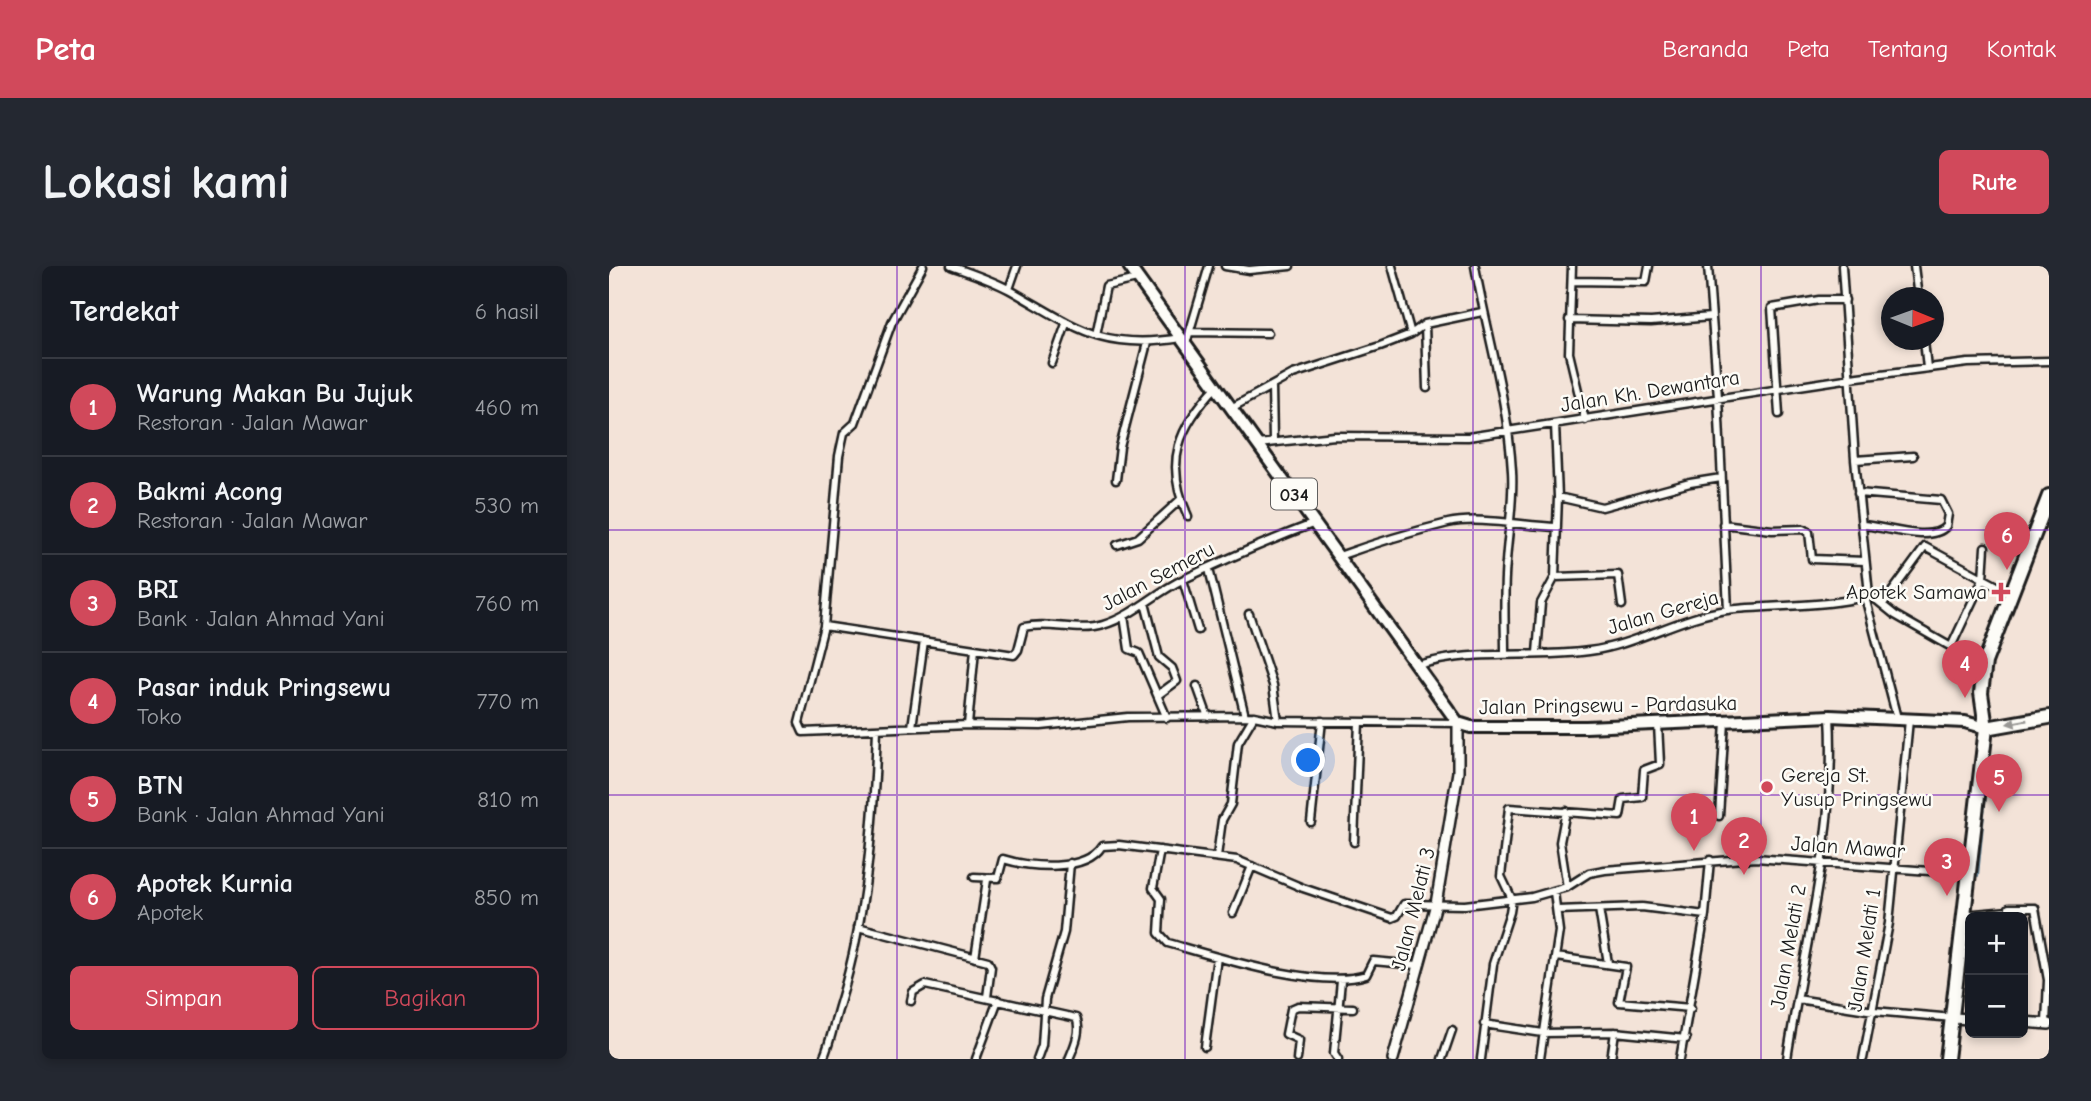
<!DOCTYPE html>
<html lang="id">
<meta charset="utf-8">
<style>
:root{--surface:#171b24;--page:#242831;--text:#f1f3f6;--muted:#9ea1a6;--line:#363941;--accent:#d1495b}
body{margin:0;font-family:"Comic Neue",sans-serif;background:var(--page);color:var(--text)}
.controls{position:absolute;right:21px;bottom:21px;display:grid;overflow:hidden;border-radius:10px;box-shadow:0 4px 10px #0003}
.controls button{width:63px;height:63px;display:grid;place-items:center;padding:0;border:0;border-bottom:2px solid var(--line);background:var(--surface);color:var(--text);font:35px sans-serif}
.compass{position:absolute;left:1272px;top:21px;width:63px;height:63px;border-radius:50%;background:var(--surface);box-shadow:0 4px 10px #0003;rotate:91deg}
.you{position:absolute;left:700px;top:495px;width:24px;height:24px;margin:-18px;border:5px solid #fff;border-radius:50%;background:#1a73e8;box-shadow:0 0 0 10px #1a73e833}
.badge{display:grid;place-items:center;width:46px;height:46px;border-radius:50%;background:var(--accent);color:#fff;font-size:23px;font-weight:700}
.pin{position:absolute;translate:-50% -58px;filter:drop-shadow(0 2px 4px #0008)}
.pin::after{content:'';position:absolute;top:37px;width:24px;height:21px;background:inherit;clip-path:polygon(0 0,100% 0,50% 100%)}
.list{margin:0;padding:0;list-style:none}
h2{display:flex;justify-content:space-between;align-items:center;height:91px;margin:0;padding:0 28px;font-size:30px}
h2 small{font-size:23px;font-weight:400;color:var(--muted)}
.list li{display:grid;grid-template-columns:46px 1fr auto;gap:21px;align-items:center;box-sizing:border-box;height:98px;padding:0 28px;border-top:2px solid var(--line)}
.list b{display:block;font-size:26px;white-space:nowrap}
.list p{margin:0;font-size:23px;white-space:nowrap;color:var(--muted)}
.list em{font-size:23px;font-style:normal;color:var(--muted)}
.actions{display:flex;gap:14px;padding:21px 28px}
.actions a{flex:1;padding:16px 0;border:2px solid var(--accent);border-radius:10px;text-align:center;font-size:24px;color:var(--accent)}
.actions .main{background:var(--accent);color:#fff}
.map{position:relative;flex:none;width:1440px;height:793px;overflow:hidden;border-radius:10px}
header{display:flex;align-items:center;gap:42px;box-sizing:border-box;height:98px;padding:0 35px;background:var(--accent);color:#fff}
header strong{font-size:33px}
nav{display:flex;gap:38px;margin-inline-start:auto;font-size:24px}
.intro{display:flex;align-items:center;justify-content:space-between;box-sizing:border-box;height:168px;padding:0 42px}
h1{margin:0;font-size:49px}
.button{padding:18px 32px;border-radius:10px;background:var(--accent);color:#fff;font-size:24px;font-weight:700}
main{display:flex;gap:42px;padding:0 42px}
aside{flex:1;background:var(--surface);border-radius:10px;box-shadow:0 4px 10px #0003}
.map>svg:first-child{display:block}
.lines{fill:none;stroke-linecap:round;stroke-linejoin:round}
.stream{stroke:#5c7f95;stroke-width:2}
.street-casing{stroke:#1c1c1c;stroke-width:11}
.secondary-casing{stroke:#1c1c1c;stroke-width:14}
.primary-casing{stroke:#1c1c1c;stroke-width:16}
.highway-casing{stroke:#1c1c1c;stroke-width:18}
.street{stroke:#fdfcf7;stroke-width:6}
.secondary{stroke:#fdfcf7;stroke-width:9}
.primary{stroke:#fdfcf7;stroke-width:10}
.highway{stroke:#fdfcf7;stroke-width:12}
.oneway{fill:#989794}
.grid{fill:none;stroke:#7b2cbf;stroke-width:2;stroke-opacity:0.55}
.poi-dot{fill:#d1495b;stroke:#fdfcf7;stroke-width:2.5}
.labels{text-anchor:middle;stroke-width:5;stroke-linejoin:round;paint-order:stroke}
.shield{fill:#fdfcf7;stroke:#605f5e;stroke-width:2}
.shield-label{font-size:19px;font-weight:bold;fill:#1c1c1c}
.street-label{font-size:21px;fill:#1c1c1c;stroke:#fdfcf7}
.poi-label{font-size:21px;fill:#1c1c1c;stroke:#fdfcf7;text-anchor:end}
</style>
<header>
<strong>Peta</strong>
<nav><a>Beranda</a><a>Peta</a><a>Tentang</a><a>Kontak</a></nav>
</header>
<div class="intro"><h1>Lokasi kami</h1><a class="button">Rute</a></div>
<main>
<aside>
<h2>Terdekat<small>6 hasil</small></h2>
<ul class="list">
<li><span class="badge">1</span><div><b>Warung Makan Bu Jujuk</b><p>Restoran · Jalan Mawar</p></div><em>460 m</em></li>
<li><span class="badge">2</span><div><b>Bakmi Acong</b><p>Restoran · Jalan Mawar</p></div><em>530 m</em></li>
<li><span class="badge">3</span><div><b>BRI</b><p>Bank · Jalan Ahmad Yani</p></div><em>760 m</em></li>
<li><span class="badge">4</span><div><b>Pasar induk Pringsewu</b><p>Toko</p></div><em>770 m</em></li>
<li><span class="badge">5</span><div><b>BTN</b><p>Bank · Jalan Ahmad Yani</p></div><em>810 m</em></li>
<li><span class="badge">6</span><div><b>Apotek Kurnia</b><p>Apotek</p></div><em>850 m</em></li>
</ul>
<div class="actions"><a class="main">Simpan</a><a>Bagikan</a></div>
</aside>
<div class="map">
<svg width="1440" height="793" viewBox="0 0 1440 793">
<rect width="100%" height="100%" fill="#f3e3d8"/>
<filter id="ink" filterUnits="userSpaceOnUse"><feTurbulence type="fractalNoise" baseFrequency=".0143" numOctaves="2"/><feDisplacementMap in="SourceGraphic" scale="14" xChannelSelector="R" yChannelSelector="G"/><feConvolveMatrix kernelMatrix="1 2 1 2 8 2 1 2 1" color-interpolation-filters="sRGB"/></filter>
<g filter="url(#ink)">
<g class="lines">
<path class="stream" d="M1369,610l14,-144"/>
<defs>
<path id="street" d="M314,0l-31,56 -37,101 -11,10 -5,23 -15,170 -25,97 4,9 165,-7 73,1 87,-9 126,-1 24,5 180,2
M342,0c19,7 41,14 59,24 66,37 90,61 171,48
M616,0l24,4 41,-4
M783,0l19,68
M866,0c12,68 33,135 37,205 2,31 -4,60 -6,91 -3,30 -1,61 -1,91
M963,0l-3,87 16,67
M1099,0l10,131 10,213
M1233,0l13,194 14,134
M1305,0l4,32
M963,15l74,1 3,-16
M400,23l8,-23
M960,54l82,2 60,-5
M816,58l2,64
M581,66l78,1
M487,69l10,-49 31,-7
M1315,74l3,28
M577,78l23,-78
M443,97l14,-39
M663,120l1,54
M624,141l60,-33 87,-28 31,-12 14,-10 57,-12
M1170,148l-7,-106 47,-8h26
M648,178l78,-8 133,1 390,-60 110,-14 81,-2
M1246,194l58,-4
M507,214l4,-33 27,-104
M1249,227l83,7 7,14 -2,12c-14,18 -63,0 -84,-1
M949,231l44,10 88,-24 31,-5
M579,250c-25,-54 -9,-90 29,-130
M1114,258l49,6 32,-1 5,3 3,27 53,2
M508,279l21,-7 42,-38
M730,290c36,-13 72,-24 109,-33 31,-7 76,3 109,4
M600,303l36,147
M946,311l63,-2 4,30
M574,314l15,50
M1260,328l26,21 72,41 17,6
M1256,331l32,121
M536,337l14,54 13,11 5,13 -19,14
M1274,338l42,-57 87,47
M640,348l24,71 5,36
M515,350l5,33 10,4 28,65
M215,360l190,29 4,-5 6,-23c26,-6 54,6 79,-2 30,-9 52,-32 79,-45 44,-21 88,-40 133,-57
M1342,381l32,-68 2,-32
M928,387l4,-50 14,-26 3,-80 -3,-73
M806,400c58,-18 116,-7 174,-15 47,-6 90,-34 138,-41 27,-4 125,-4 142,-16
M588,420l11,31
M359,459l7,-76
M303,461l12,-86
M957,545l-6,31 7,45
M1110,550l6,-94
M702,556l11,-101
M745,576l5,-120
M551,584l-7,38 8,11 -2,34 9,10c49,14 151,47 198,32l7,-14 44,4
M608,590l5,-36 9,-16 7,-61 16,-27
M365,611l24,1 5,-19c26,8 82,14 99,-13l17,-1 118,15 66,28 89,30 5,-2 7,-12 61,1 67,-8 35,-10 22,-14 16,-3 151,-12 213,16
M990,643l9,54
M948,644l85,-3 63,8
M624,647l19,-47
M1355,649l45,-4v-3h26l13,72 -2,43
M249,661l130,34 3,6 -4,30
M947,691l70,10 -7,35 72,6
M366,692l12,-78
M1188,733l77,12 79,7
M302,735l2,-9 12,-7 151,33c6,12 -2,29 -7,41
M875,758l59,9 72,-1 71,7
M596,781l12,-90
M214,793c8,-18 11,-37 17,-56 27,-88 34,-183 37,-274
M367,793l22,-59
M428,793l5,-14 3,-46 19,-67 6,-69
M688,793l2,-19 -13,-6 5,-25 7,-3 55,2
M729,793l-4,-6 7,-72
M833,793l10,-29
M872,793l12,-95 17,-52 2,-13 -11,-23 8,-68 111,8 3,-17 19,-2 2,-27 16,-6 -2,-40
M931,793l19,-128 -5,-39
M1002,793l4,-27
M1071,793l25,-144 5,-55
M1178,793c17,-113 50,-228 43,-343
M1254,793l26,-136 20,-203"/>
<path id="secondary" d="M1344,752l17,1
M1414,756l26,2
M784,793l43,-155 22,-132v-49"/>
<path id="primary" d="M520,0l329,457 13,4h115l244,-11 135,6 21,6"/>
<path id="highway" d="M1377,462l63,-11
M1338,793l39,-331 -5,-35 4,-31 64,-166"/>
</defs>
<use href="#street" class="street-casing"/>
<use href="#secondary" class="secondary-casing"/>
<use href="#primary" class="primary-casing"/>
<use href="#highway" class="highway-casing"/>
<use href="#street" class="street"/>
<use href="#secondary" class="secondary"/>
<use href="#primary" class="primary"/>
<use href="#highway" class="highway"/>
</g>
<defs><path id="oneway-solid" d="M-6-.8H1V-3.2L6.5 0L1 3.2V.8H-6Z" transform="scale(1.75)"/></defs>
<use class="oneway" href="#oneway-solid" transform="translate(1408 456) rotate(170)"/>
</g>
<path class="grid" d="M288,0v793M576,0v793M864,0v793M1152,0v793M0,264h1440M0,529h1440"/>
<g class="poi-dot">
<path d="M1388.5 315.5h7v7h7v7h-7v7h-7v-7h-7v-7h7z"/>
<circle cx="1158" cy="521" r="7"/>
</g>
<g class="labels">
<rect class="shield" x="662" y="212.5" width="46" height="31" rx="5"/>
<g class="shield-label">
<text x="685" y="235">034</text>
</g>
<g class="street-label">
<text transform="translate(1041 125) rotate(-9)" y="7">Jalan Kh. Dewantara</text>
<text transform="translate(549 310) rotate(-28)" y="7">Jalan Semeru</text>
<text transform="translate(1054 346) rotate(-16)" y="7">Jalan Gereja</text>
<text transform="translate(999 439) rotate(-1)" y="7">Jalan Pringsewu - Pardasuka</text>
<text transform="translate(1239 581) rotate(4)" y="7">Jalan Mawar</text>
<text transform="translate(804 643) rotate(-76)" y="7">Jalan Melati 3</text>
<text transform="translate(1179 681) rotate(-80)" y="7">Jalan Melati 2</text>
<text transform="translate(1255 684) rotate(-81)" y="7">Jalan Melati 1</text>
</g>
<g class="poi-label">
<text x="1378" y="333">Apotek Samawa</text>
<text x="1172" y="516" text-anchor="start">Gereja St.<tspan x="1172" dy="24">Yusup Pringsewu</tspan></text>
</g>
</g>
</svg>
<div class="controls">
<button>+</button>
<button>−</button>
</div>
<svg class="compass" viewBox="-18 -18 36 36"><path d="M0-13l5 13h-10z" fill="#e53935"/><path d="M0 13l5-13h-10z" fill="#9ea1a6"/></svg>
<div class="you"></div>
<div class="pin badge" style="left:1085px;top:585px">1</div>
<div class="pin badge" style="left:1135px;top:609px">2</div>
<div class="pin badge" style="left:1338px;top:630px">3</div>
<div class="pin badge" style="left:1356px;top:432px">4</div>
<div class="pin badge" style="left:1390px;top:546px">5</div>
<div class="pin badge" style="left:1398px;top:304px">6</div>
</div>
</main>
